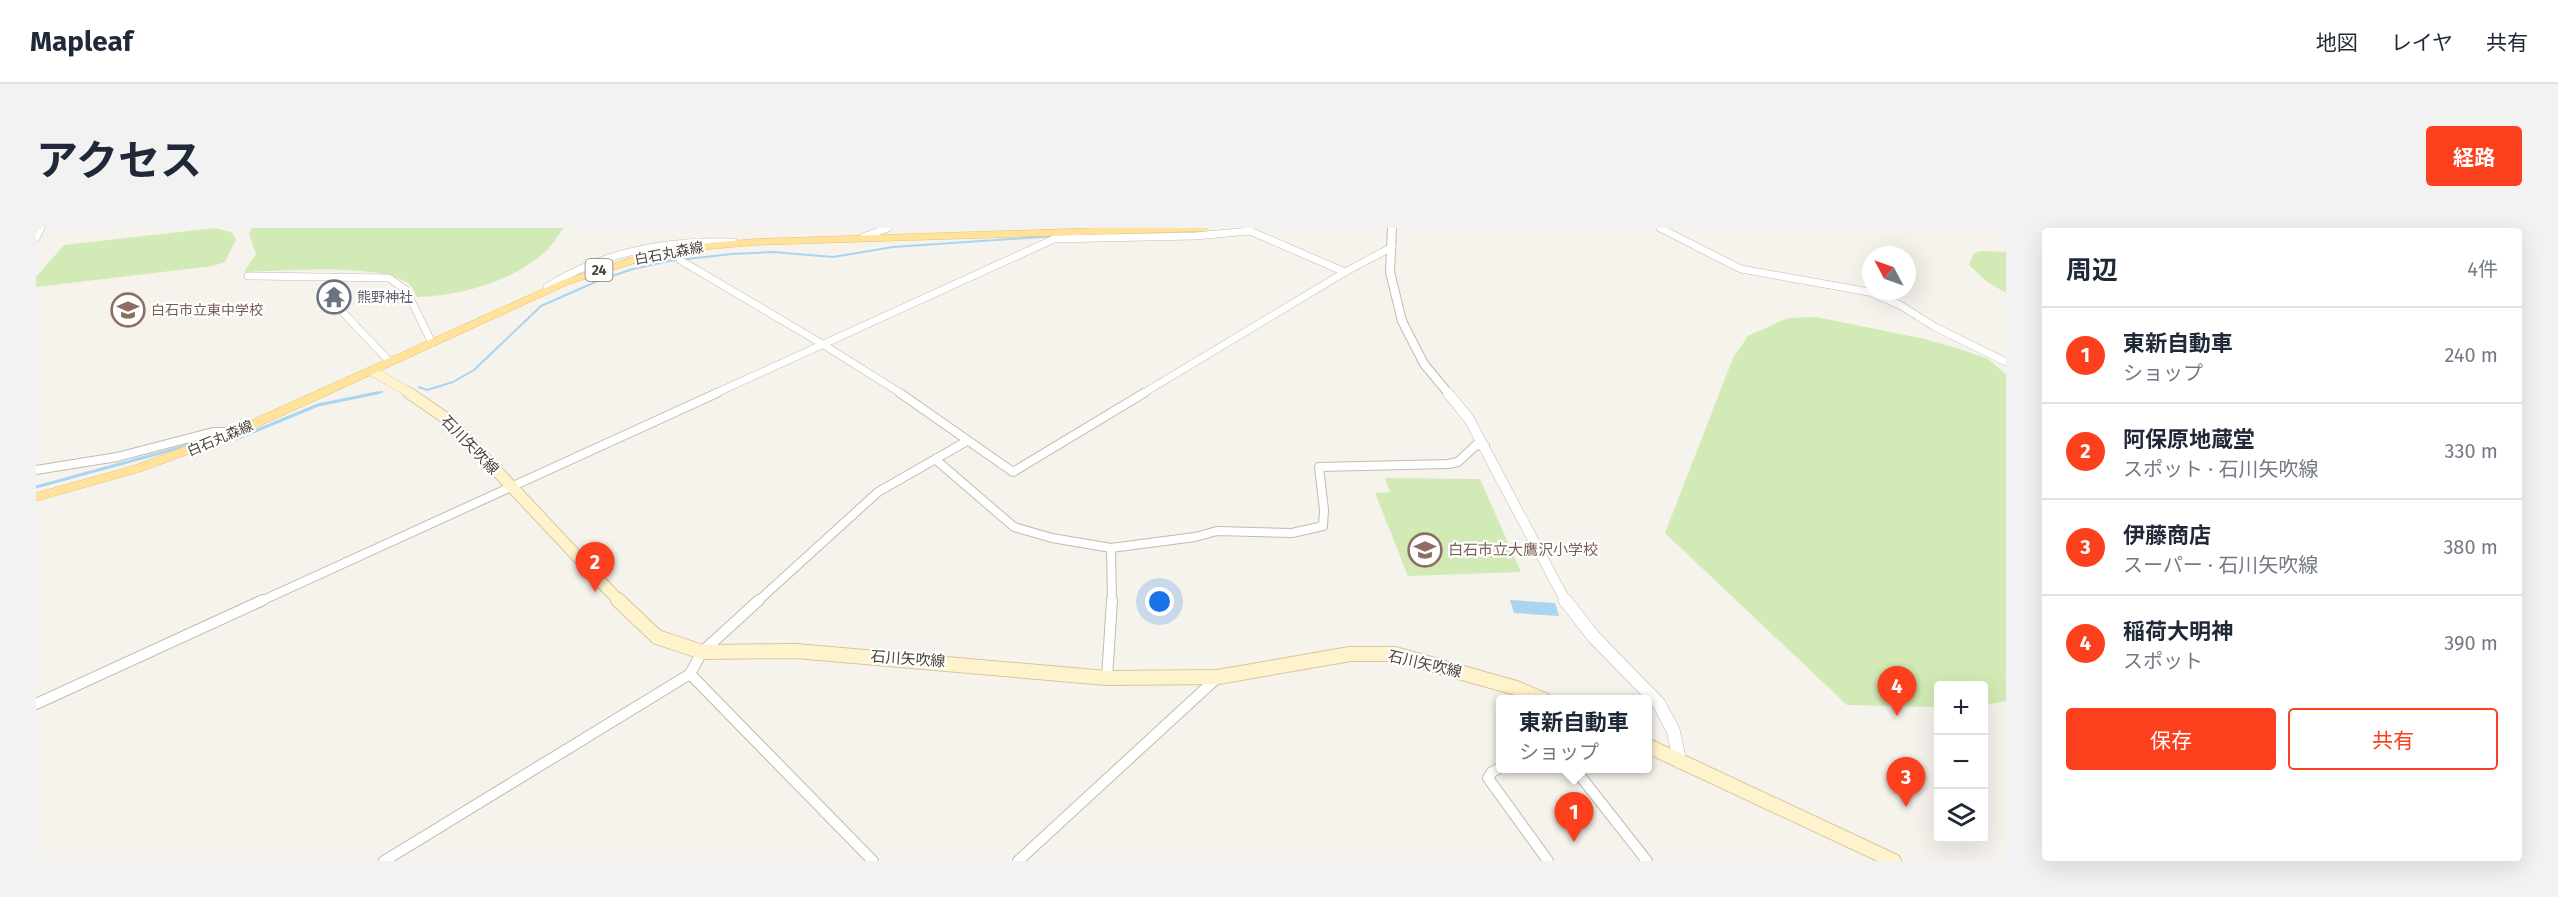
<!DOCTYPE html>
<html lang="ja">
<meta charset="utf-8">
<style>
:root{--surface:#fff;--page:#f2f2f3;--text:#1f2937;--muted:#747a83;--line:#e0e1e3;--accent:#fc3f1d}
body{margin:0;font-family:"Fira Sans","Noto Sans JP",sans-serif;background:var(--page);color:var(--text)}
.controls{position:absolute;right:18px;bottom:18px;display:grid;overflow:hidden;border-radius:6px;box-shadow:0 6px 24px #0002}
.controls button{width:54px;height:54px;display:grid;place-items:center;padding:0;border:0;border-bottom:2px solid var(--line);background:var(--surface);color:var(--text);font:30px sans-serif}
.compass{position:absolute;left:1826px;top:18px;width:54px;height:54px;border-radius:50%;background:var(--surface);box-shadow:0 6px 24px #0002;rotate:311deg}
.you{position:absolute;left:1124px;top:374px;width:21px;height:21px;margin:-15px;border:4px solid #fff;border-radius:50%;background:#1a73e8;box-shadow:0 0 0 9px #1a73e833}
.badge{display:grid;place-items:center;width:39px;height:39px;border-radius:50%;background:var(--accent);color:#fff;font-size:20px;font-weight:700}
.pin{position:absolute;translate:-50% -50px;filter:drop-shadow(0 2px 3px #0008)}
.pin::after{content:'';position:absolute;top:32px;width:21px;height:18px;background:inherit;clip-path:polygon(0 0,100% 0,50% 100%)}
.popup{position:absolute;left:1460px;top:467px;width:156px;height:78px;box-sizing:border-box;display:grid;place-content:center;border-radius:6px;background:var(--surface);filter:drop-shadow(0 2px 4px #0005);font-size:20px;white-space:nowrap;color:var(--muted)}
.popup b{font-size:22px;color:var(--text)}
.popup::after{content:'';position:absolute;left:50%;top:100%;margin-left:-12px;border:12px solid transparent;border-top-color:var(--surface)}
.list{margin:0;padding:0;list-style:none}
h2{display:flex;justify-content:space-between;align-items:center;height:78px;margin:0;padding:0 24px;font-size:26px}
h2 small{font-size:20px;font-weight:400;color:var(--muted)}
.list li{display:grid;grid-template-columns:39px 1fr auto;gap:18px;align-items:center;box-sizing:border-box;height:96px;padding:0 24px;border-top:2px solid var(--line)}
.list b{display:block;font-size:22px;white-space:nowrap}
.list p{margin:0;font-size:20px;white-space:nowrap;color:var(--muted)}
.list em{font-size:20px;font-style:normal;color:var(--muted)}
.actions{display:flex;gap:12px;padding:18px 24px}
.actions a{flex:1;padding:14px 0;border:2px solid var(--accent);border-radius:6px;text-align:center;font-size:21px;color:var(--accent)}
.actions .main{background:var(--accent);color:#fff}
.icon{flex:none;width:33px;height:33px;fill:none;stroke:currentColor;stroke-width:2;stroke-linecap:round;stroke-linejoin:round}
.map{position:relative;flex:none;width:1970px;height:633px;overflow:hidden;border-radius:6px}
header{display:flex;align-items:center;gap:36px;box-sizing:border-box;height:84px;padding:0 30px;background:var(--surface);border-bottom:2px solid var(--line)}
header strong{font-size:28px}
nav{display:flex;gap:33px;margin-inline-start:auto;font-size:21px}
.intro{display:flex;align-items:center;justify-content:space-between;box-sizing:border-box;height:144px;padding:0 36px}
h1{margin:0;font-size:42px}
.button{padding:15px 27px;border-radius:6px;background:var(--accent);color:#fff;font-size:21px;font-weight:700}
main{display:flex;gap:36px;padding:0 36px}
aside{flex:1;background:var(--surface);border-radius:6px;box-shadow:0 6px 24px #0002}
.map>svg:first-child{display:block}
.green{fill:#d2eab5}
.water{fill:#a9d4f2}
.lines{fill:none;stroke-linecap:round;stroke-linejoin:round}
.stream-far1{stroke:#a9d4f2;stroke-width:2}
.stream{stroke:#a9d4f2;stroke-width:3}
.minor-far2-casing{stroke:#c2bbae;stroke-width:8}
.minor-far1-casing{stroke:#c2bbae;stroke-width:10}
.minor-casing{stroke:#c2bbae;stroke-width:12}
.tertiary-far2-casing{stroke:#c2bbae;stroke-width:10}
.tertiary-far1-casing{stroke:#c2bbae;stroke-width:11}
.tertiary-casing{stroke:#c2bbae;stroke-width:14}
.secondary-far2-casing{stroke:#d6c79b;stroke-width:10}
.secondary-far1-casing{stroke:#d6c79b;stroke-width:13}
.secondary-casing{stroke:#d6c79b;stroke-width:16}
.primary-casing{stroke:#e6c16a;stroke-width:1}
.minor-far2{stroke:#fff;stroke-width:7}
.minor-far1{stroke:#fff;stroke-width:8}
.minor{stroke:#fff;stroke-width:10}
.tertiary-far2{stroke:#fff;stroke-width:8}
.tertiary-far1{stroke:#fff;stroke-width:10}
.tertiary{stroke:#fff;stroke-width:13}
.secondary-far2{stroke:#fff3cd;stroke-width:9}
.secondary-far1{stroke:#fff3cd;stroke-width:11}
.secondary{stroke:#fff3cd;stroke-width:14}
.primary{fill:#ffe39c;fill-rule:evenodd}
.labels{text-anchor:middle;stroke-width:4.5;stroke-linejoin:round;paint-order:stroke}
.far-street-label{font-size:14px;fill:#4b4439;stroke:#fff}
.shield{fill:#fff;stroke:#817c74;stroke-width:1.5}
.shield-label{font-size:14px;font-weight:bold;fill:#4b4439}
.far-worship-label{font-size:14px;fill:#5b616d;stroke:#fff;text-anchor:start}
.far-education-label{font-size:14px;fill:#785e54;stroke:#fff;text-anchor:start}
.street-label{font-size:15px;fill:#4b4439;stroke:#fff}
.education-label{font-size:15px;fill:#785e54;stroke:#fff;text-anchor:start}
</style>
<header>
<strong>Mapleaf</strong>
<nav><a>地図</a><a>レイヤ</a><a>共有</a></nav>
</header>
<div class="intro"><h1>アクセス</h1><a class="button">経路</a></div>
<main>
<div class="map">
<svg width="1970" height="633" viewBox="0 0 1970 633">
<rect width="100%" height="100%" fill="#f6f3ec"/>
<path class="green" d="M179,0l16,4 5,7 -11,23 -12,4 -177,21v-10l28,-32z
M216,0h312c-6,7 -11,16 -17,22 -33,31 -86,46 -130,47 -2,-3 -4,-10 -7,-12 -25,-23 -130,-14 -166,-13l12,-18 -7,-20z
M1945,23l25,1v41l-20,-12 -17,-16 5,-12z
M1780,89l109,22 38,11 25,9 18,15v327l-22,4v-19h-46v21l-91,-2 -182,-172 68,-175 15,-22 40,-18z
M1349,250l95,1 41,93 -113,4 -33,-83 15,-1z"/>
<path class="water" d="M1474,372l45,3 4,13 -45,-3z"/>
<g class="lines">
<path class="stream-far1" d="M383,159l8,3 26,-8 21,-12 67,-64 59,-26 33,-11 36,-8 63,-7 41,-2 60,5 60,-10 162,-11
M334,166l12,-2"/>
<path class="stream" d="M200,211l82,-34 59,-12
M0,259l157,-43"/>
<defs>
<path id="minor-far2" d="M1624,0l81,41 128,23 31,13 35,22 71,35
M827,9l25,-9
M0,10l5,-10
M641,17l3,15 144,85 78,49
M212,48l141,2 17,12 26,53
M514,61l-3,-2c55,-35 122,-47 187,-45
M298,75l56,59
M678,166l340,-155 141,-3 55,-5 95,41
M1106,166l203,-122 47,-25"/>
<path id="minor-far1" d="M864,165l113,79 131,-79
M899,231l79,68 38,11 59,10 84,-11 22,-6 75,2 31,-7 1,-16 -5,-43 129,-3 10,-2 18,-17 9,1
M0,242l81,-13 96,-25h23
M1075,320l1,54
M223,374l458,-209
M721,374l121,-110 89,-51"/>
<path id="minor" d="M654,446l183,187
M1071,450l5,-78
M0,476l227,-104
M1464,540l-8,4 -4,6 60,83
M1538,540l73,93
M348,633l306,-187 12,-22 57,-52
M982,633l200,-184"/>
<path id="tertiary-far2" d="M1356,0l-2,44 12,49 22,43 25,30"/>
<path id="tertiary-far1" d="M1412,165l21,26 97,183"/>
<path id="tertiary" d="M1529,372l28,36 66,68 14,26 7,32"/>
<path id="secondary-far2" d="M336,143l40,23"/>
<path id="secondary-far1" d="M373,165l41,28 170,181"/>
<path id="secondary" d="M582,372l39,37 45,15 94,-1 311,27 111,-1 132,-23h45l121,34 28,12
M1612,518l246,115"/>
<path id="primary" d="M1063,0h109l-5,3 -448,14 -46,4 -71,13 -69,22 -329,151 -98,36 -106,30v-8l97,-27 99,-37 331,-149 73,-24 73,-13 46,-4z"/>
</defs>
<use href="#minor-far2" class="minor-far2-casing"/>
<use href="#minor-far1" class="minor-far1-casing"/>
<use href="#minor" class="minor-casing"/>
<use href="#tertiary-far2" class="tertiary-far2-casing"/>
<use href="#tertiary-far1" class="tertiary-far1-casing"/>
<use href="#tertiary" class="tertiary-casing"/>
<use href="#secondary-far2" class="secondary-far2-casing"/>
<use href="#secondary-far1" class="secondary-far1-casing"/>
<use href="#secondary" class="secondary-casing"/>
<use href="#primary" class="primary-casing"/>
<use href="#minor-far2" class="minor-far2"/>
<use href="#minor-far1" class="minor-far1"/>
<use href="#minor" class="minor"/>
<use href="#tertiary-far2" class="tertiary-far2"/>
<use href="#tertiary-far1" class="tertiary-far1"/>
<use href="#tertiary" class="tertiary"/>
<use href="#secondary-far2" class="secondary-far2"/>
<use href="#secondary-far1" class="secondary-far1"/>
<use href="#secondary" class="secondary"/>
<use href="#primary" class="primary"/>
</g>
<defs>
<symbol id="temple-ring" viewBox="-11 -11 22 22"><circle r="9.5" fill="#fff" stroke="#6b7280" stroke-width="1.5"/><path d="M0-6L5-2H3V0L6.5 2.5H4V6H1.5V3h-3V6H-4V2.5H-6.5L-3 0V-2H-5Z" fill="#6b7280"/></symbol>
<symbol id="school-ring" viewBox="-11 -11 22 22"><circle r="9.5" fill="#fff" stroke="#8d6e63" stroke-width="1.5"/><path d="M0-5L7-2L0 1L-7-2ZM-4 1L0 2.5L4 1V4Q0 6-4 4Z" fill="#8d6e63"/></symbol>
</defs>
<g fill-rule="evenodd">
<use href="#temple-ring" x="279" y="50" width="38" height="38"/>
<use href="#school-ring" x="73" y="63" width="38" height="38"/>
<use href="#school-ring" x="1370" y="303" width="38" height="38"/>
</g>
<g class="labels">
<g class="far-street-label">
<text transform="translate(633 25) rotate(-11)" y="5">白石丸森線</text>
<text transform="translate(184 210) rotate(-23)" y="5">白石丸森線</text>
</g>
<rect class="shield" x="549.5" y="31" width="27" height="22" rx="4.5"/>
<g class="shield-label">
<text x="563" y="47">24</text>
</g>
<g class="far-worship-label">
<text x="321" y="74">熊野神社</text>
</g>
<g class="far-education-label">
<text x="115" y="87">白石市立東中学校</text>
</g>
<g class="street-label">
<text transform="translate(434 217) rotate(46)" y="5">石川矢吹線</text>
<text transform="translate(872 431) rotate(4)" y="5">石川矢吹線</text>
<text transform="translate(1389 436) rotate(13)" y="5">石川矢吹線</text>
</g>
<g class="education-label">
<text x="1412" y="327">白石市立大鷹沢小学校</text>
</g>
</g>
</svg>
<div class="controls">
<button>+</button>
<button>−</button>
<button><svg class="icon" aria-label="layers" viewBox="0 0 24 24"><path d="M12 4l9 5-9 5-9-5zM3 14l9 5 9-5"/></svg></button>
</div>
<svg class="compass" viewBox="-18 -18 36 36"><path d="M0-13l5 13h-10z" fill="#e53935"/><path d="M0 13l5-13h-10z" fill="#747a83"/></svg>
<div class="you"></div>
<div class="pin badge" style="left:1538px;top:614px">1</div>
<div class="popup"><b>東新自動車</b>ショップ</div>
<div class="pin badge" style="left:559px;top:364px">2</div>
<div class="pin badge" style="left:1870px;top:579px">3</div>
<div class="pin badge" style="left:1861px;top:488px">4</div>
</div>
<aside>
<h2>周辺<small>4件</small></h2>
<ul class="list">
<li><span class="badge">1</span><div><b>東新自動車</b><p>ショップ</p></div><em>240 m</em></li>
<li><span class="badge">2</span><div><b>阿保原地蔵堂</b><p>スポット · 石川矢吹線</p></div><em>330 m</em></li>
<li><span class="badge">3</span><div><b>伊藤商店</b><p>スーパー · 石川矢吹線</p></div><em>380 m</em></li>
<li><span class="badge">4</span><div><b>稲荷大明神</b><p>スポット</p></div><em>390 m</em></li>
</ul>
<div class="actions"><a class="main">保存</a><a>共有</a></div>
</aside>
</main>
